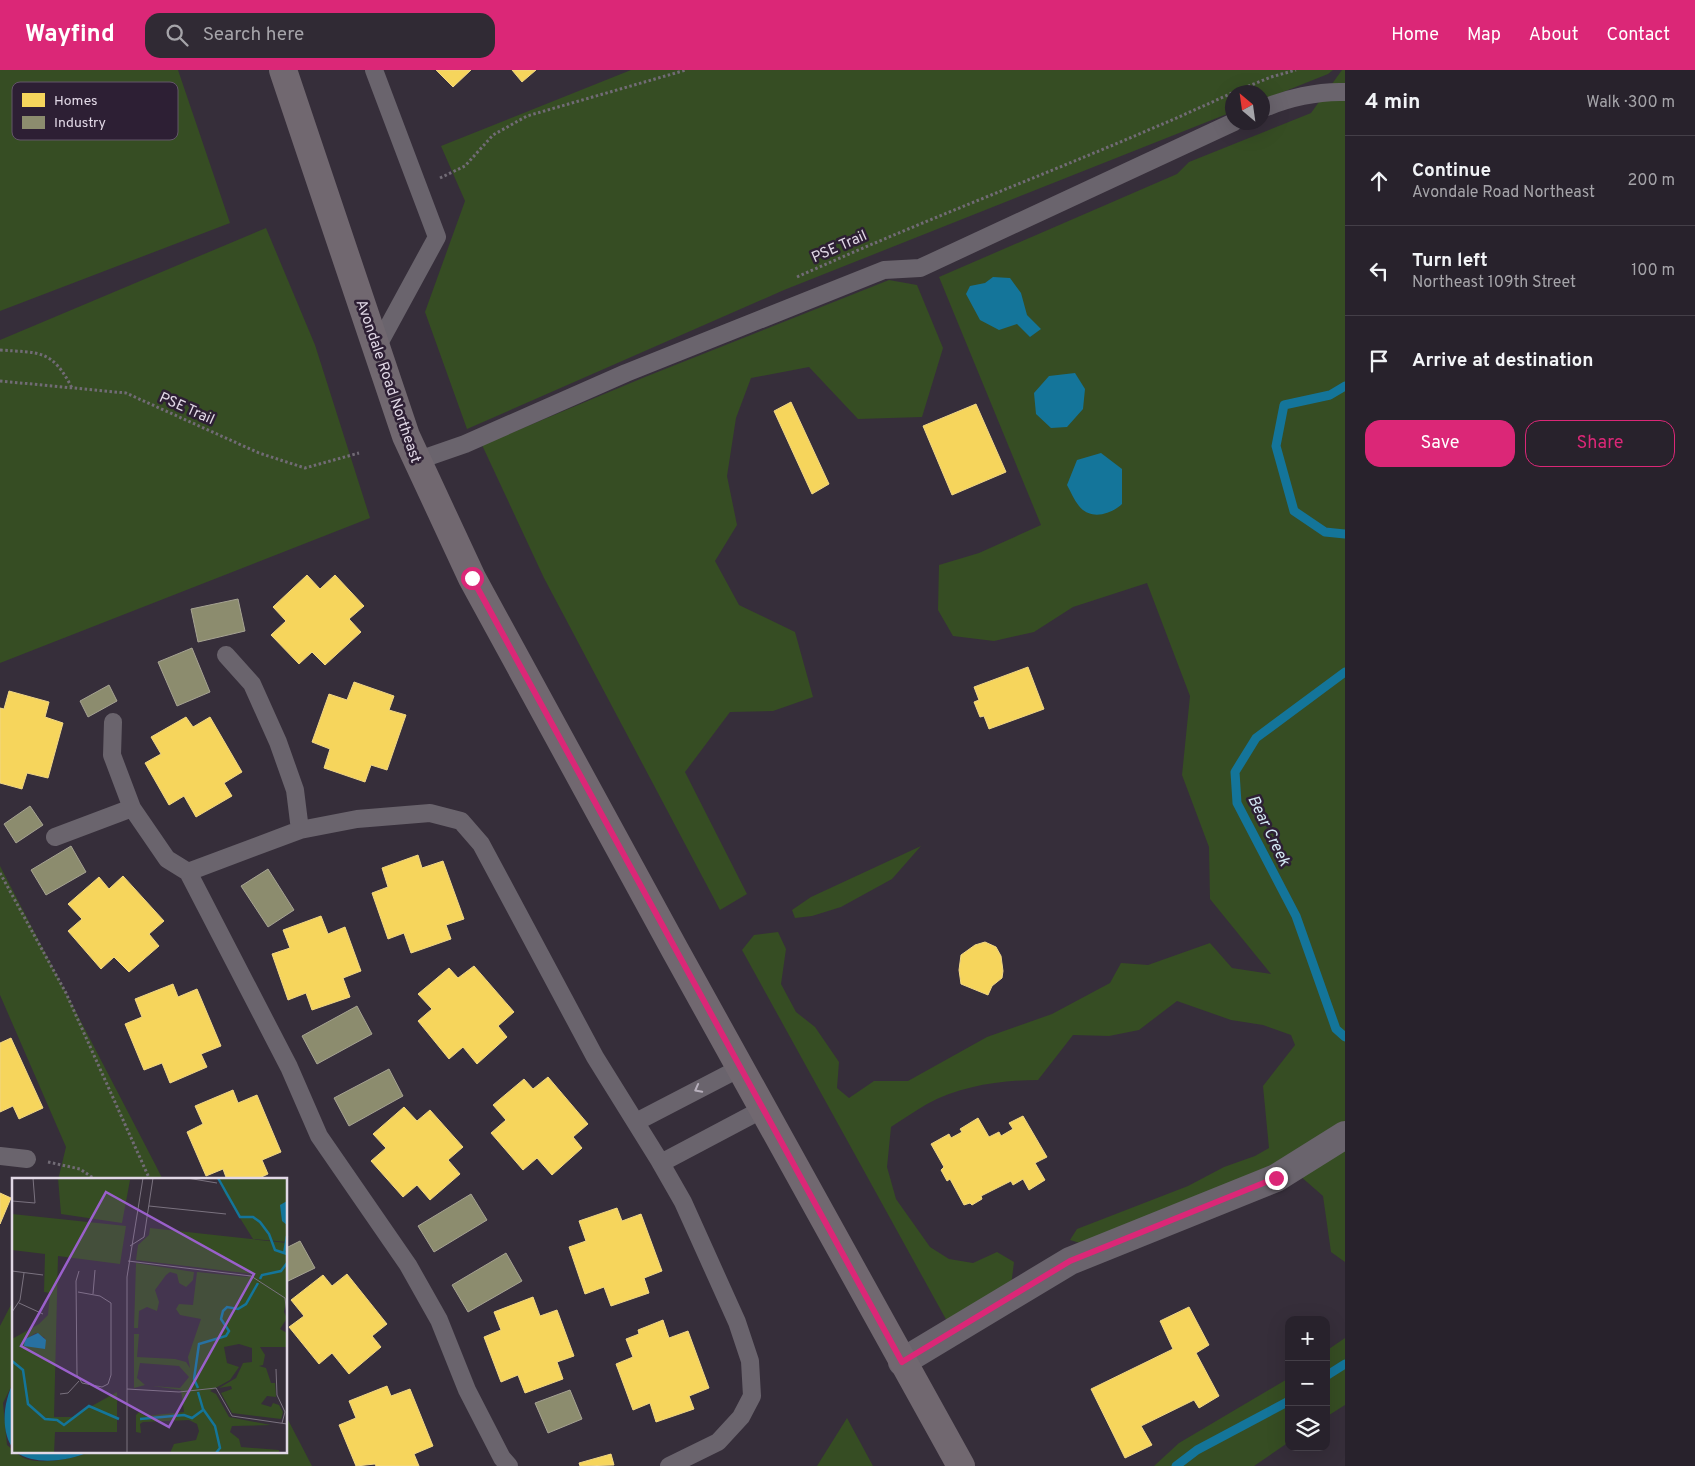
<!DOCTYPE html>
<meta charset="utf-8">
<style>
:root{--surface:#28222c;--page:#302a34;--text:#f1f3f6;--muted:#a5a4a9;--line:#443f48;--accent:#db2777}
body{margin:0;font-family:Overpass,sans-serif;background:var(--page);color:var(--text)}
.controls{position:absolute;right:15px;bottom:15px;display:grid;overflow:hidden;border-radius:10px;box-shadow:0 5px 20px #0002}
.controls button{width:45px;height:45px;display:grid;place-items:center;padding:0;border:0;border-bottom:1px solid var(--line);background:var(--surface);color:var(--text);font:25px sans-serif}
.compass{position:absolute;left:1225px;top:15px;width:45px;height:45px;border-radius:50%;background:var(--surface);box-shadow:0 5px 20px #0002;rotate:331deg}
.stop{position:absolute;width:15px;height:15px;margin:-11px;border:4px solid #db2777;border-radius:50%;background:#fff}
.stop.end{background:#db2777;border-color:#fff;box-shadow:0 1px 5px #0008}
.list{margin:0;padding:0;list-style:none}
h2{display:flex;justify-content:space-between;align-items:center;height:65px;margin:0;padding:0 20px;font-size:21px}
h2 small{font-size:16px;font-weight:400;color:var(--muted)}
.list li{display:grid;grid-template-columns:32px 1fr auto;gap:15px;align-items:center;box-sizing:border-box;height:90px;padding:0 20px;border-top:1px solid var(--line)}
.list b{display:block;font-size:19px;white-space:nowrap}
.list p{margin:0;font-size:16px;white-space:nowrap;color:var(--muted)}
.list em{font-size:16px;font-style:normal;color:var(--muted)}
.actions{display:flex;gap:10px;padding:15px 20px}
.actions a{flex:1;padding:11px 0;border:1px solid var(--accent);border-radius:15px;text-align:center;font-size:18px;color:var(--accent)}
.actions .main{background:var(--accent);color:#fff}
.icon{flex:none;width:28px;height:28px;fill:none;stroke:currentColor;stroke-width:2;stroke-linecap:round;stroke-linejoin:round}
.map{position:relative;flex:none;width:1345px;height:1396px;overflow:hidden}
header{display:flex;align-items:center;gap:30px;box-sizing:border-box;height:70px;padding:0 25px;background:var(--accent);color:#fff}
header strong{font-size:24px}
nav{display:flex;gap:28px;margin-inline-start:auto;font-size:18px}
.search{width:350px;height:45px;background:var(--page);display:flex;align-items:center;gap:12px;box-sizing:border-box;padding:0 18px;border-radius:15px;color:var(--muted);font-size:19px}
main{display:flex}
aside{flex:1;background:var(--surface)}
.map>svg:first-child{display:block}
.green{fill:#364d23}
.water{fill:#14759a}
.homes{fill:#f6d55c;stroke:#f0d685}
.industry{fill:#8c8c6e;stroke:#a6a392}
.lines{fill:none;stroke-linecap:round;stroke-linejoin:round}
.stream{stroke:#14759a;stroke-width:9}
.path{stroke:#716b75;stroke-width:3;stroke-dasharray:2.5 2.5;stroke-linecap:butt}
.lane{stroke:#6a646d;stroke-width:18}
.street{stroke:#6a646d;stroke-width:28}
.secondary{stroke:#716870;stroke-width:28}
.oneway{stroke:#b7afbc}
.route{stroke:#db2777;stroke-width:6}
.labels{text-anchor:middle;stroke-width:5;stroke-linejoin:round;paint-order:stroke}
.street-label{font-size:15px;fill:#e1d8e6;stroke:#2d1f34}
.water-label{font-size:16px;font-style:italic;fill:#d3e8f3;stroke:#2d1f34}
.inset-river{fill:none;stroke:#14759a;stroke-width:2.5}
.inset-road{fill:none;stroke:#7a727f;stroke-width:1}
.view{fill:#9a60cb;fill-opacity:0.15;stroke:#9a60cb;stroke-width:2.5}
.inset-edge{fill:none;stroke:#e1d8e6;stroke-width:2.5}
.key{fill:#2d1f34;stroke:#635669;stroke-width:1}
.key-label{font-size:14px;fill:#e1d8e6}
</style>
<header>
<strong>Wayfind</strong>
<div class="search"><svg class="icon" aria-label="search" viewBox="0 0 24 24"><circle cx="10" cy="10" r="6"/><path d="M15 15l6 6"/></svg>Search here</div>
<nav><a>Home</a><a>Map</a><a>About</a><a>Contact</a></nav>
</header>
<main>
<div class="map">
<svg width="1345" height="1396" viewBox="0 0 1345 1396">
<rect width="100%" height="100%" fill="#362e3a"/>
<path class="green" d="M0,0h178l52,153 -230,88z
M631,0h702l-5,4 -65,26 -1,-8h-30v20l-448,178 -317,139 -42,-117 40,-111 -24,-55z
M1342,0h3v1192l-14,-10 -8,-56 -40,-35 -200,83 -13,-4 7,-11 111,-43 36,-19 31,-11 14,-8 -6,-62 32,-41 -4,-10 -28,-10 -32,-5 -54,-19 -38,29 -30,6 -36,-1 -35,45c-36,0 -78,6 -111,24 -12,7 -24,15 -36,23l-4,40 9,32 34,48 19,12 24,4 24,-11 17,10 -3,24 -63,37 -206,-373 12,-15 24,-3 8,17 -5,35 15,28 19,15 24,35 -2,26 12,10 25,-17h34l79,-44 65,-23 58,-31 11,-20 27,2 62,-22 22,25 39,6 -61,-75 -1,-52 -27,-72 8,-79 -43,-113 -74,24 -39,25 -40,9 -41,-5 -15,-26 1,-45 40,-12 62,-28 -102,-248 238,-103 12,-12 122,-49z
M266,158l49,117 55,173 -370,145v-323z
M889,210l28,5 26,63 -21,69 -64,2 -49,-52 -58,11 -15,40 -9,58 10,49 -22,36 24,44 56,27 18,65 -40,14 -43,1 -45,60 62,122 -27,16 -176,-332 -62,-133 163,-68z
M921,776l-29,33 -51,28 -29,9 -17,2 -3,-8 19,-13z
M0,796l155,298 8,16h-105l8,-33 -66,-152z
M14,1229v82l-11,22 4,42c6,5 9,8 15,12 16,9 51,2 67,-5h197v-36l26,50h-312v-140z
M1345,1268v67l-19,12v-66z
M1289,1308v64l-35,24h-100l25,-23z
M847,1348l26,48h-56z"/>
<path class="water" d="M993,207l17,1 11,15 6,22 14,14 -11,8 -13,-13 -18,6 -19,-10 -14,-26 4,-8 15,-3z
M1075,303l10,16 -2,20 -16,18 -16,1 -15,-14 -2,-21 15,-17z
M1101,383l21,16v35c-11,10 -31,17 -43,2 -5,-6 -8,-14 -12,-21l10,-25z
M14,1311v69c-14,-18 -11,-48 0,-69z
M16,1382h73c-21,9 -54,14 -73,0z"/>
<path class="homes" d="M436,0h35l-18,17z
M512,0h24l-14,12z
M791,332l38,82 -17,10 -38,-83z
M976,334l30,68 -54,23 -29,-69z
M307,505l13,14 15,-14 29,31 -15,13 12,13 -36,33 -13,-13 -13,12 -28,-29 15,-14 -13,-14z
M1028,597l16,42 -55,20 -5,-13 -4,1 -6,-15 5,-2 -5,-13z
M354,612l40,14 -5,14 17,5 -19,55 -16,-5 -6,17 -41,-14 6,-19 -18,-7 17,-48 18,6z
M9,621l40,11 -4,15 18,6 -15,55 -21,-5 -5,16 -22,-6v-75l4,1z
M186,647l7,10 17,-10 32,55 -18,11 8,13 -36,21 -12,-21 -15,9 -24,-42 16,-9 -10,-17z
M418,785l4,13 21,-7 21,58 -18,6 5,14 -40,14 -7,-20 -16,6 -16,-46 16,-6 -6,-19z
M123,806l41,45 -15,13 10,12 -30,26 -15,-15 -13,12 -33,-38 14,-12 -14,-15 31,-27 10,12z
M321,846l7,18 17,-7 16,44 -18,7 7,19 -38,13 -6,-17 -18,7 -16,-46 18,-6 -7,-18z
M985,872l11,5 5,9 2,15 -1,7 -10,8 -4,9 -27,-11 -2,-14 2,-15 14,-10z
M474,896l40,46 -16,14 9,11 -30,27 -14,-17 -14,12 -31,-38 14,-12 -14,-15 31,-26 9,10z
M173,914l5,13 19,-8 24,57 -20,8 6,13 -37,16 -8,-20 -18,7 -19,-46 17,-7 -7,-18z
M11,968l32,70 -24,11 -6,-13 -13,6v-69z
M548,1007l40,47 -15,13 9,11 -30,27 -15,-17 -14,12 -32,-37 15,-13 -13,-15 31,-26 9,10z
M233,1020l5,13 19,-8 24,57 -19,8 6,14 -13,6h-28l-4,-11 -17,7 -19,-44 16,-8 -8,-18z
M404,1037l13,14 13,-11 33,37 -15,13 12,14 -30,26 -13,-15 -14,12 -32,-36 15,-13 -13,-14z
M1023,1046l24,41 -12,6 10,17 -16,10 -6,-11 -10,6 -2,-4 -30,15 1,3 -10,6 -2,-2 -6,2 -14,-26 -3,2 -6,-11 3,-3 -13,-23 18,-10 2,4 11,-6 -2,-3 18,-11 11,19 10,-5 2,4 12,-7 -4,-6z
M0,1123l11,5 -11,26z
M617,1138l5,13 19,-7 21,57 -18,7 5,15 -38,13 -7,-19 -19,7 -16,-47 17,-6 -7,-20z
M347,1204l40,50 -15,12 9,11 -32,27 -17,-21 -13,11 -30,-37 15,-11 -13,-16 32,-25 9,11z
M533,1227l7,19 17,-6 17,46 -17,6 6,17 -38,14 -7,-18 -17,7 -17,-45 17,-7 -7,-18z
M1189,1237l20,38 -13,8 23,43 -20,12 -5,-8 -53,26 11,19 -27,13 -34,-69 82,-40 -13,-28z
M663,1250l6,18 19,-7 21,57 -20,8 5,13 -38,13 -6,-19 -17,7 -17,-46 17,-7 -7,-18 13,-5 -1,-4z
M387,1316l4,10 19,-7 23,57 -19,8 5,12h-43l-1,-2 -19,2 -17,-41 17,-7 -7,-17z
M611,1384l3,11 -34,1 -1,-3z"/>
<path class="industry" d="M238,529l7,32 -47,11 -7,-33z
M192,578l18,44 -33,14 -19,-44z
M109,615l8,16 -29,16 -8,-16z
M30,736l13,19 -27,18 -12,-19z
M71,776l15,26 -40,23 -15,-25z
M268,799l26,41 -26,17 -27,-41z
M357,936l15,28 -55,30 -15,-28z
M389,999l14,27 -54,30 -15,-28z
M471,1124l16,26 -53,32 -16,-26z
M300,1171l15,27 -29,14v-34z
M506,1183l16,28 -54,31 -16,-27z
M570,1320l12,29 -34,14 -13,-30z"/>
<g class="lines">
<path class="stream" d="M1345,316l-15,9 -46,10 -8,41 18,65 31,21 20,2
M1345,602l-89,66 -21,34 2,31 59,113 40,113 9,8
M1326,1306l19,-12
M1176,1396l21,-16 92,-49"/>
<path class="path" d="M1234,22l37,-15 25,-7
M440,108l25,-12 28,-31 34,-19 159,-46
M797,207c144,-65 292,-118 435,-184
M0,280c40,3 52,-1 72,38
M0,311l126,12 133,60 46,15 54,-15
M0,803l66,120 84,187
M48,1092l32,7 16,11"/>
<path class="lane" d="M374,0l63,167 -61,112
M1262,39c25,-11 56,-18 83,-17
M416,391l49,-17 161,-71 258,-103 36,-2 314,-146
M226,585l26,29 26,58 17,48 5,40
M113,652l-1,33 20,53 35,51 21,13 101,195 30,69 89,129 31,55 28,70 35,68 7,8
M55,767l77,-29
M188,802l112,-42 57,-11 73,-6 31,8 20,23 114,213 64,103 24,42 54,120 13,39 2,35 -11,21 -23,25 -49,24
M636,1052l106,-55
M0,1086l27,3
M661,1093l102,-54"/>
<path class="street" d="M902,1292l168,-101 206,-83 69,-43"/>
<path class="secondary" d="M283,0l123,366 66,142 203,372 286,516"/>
</g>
<defs><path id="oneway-chevron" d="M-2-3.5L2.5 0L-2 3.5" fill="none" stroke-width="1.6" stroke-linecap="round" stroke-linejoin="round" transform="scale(1.25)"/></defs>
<use class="oneway" href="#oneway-chevron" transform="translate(698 1019) rotate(152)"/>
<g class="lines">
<path class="route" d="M472,508l430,784 168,-101 206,-83"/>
</g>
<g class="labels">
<g class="street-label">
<text transform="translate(839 176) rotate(-24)" y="5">PSE Trail</text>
<text transform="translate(389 311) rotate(71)" y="5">Avondale Road Northeast</text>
<text transform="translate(187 338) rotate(24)" y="5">PSE Trail</text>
</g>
<g class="water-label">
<text transform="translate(1270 760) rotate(64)" y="6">Bear Creek</text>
</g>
</g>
<g transform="translate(12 1108)">
<rect width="275" height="275" fill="#362e3a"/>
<path d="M46,0l72,2 -8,43 -61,-9zM207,0h68v64l-34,-3 -28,-45zM0,36l114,12 -6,38 -62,-8 -4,161h18l45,-25v40h-62l-1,21h-42v-114l27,-15 9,-9 2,-22 -6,-1 1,-38 -33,-4zM24,155l9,5 -20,8 1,-7zM138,50l137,15v54l-3,15 3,6 -7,11 7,4v14h-27l5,8 -2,10 -4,1 7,2 5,15h4l1,14 -9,-1 -6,8 10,3 2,-4 6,2 4,7 -2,7 -49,-6 -11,-20 11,-4 -1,-3 -12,2 17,-10 7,-15 9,-1v-14l-13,-4 -15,3 3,16 12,4 -9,13 -20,11 6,3 13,23 42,8 -39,1 -2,6 9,7 2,8 38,3v3h-109l4,-9 22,-4 3,-9 -2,-7 -8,-4 -46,2 -3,2 1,9 -5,-1v-17l3,-3 6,4 39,-4 -3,-22 -29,-4 28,2 9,-11 -10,-11 -39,-3 -3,15 8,7 -11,3v-54h5l-2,23 38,2 11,3 4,6 -2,-11 13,-38 -21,-4 -4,-6 3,-5 14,1 4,-33 50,5 6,-3 -117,-14 2,-15 11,-10zM124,85l58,9 -1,8 -7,7 -7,-4 -2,-9 -7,-2 -4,3 -11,15 4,12 -2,9 -10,-4 -8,4 -1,17h-4z" fill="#364d23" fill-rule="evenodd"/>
<path d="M275,23v24l-5,-4 -2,-16zM26,155l8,7 -1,9 -21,-3 1,-7z" fill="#14759a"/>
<path class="inset-river" d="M206,0l22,39h13l7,5 9,12 6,16 12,4M272,76l3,-18M248,101l2,-4 19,-4 6,-8M0,183l11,9 5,34 17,15 12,1 7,5 25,-19 30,13M186,210l-4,-9 5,-35 27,-8 3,-5 -8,-12 2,-8 4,-4 11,2 8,-5 12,-21M186,214l5,17 12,17 5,22 -4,5M128,241l44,-4 8,3 11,-8"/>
<path class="inset-road" d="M175,0l30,5M0,23l23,2 -2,-25M137,28l77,8M118,68l14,-9 9,-59M116,83l123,15 34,22 2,17M0,93l31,4M66,114l22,4 11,7v72l-3,9 -6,3 -20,-4 -5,-8 -1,-94 3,-10M81,116l2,-24M7,125l24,11M0,134l8,-12 4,-27M264,191l1,26 8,17 -3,11M115,211l52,3 37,-4 16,28 55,8M48,216l8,-1 11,-12M115,275v-176l16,-99"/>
<path class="view" d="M94,14l148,82 -85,153 -148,-81z"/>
<rect width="275" height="275" class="inset-edge"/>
</g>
<rect x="12" y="12" width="166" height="58" rx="8" class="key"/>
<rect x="22" y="23" width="23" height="14" fill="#f6d55c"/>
<rect x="22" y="46" width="23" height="13" fill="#8c8c6e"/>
<g class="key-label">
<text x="54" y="35">Homes</text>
<text x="54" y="57">Industry</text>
</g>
</svg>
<div class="controls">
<button>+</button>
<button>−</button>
<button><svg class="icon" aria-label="layers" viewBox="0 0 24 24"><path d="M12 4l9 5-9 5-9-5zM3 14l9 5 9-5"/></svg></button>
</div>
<svg class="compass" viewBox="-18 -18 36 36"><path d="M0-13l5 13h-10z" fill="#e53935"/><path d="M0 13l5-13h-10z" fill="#a5a4a9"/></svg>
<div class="stop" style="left:472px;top:508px"></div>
<div class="stop end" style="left:1276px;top:1108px"></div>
</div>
<aside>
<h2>4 min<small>Walk · 300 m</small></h2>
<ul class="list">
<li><svg class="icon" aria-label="ahead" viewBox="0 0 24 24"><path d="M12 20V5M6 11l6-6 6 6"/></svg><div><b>Continue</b><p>Avondale Road Northeast</p></div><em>200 m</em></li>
<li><svg class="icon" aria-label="left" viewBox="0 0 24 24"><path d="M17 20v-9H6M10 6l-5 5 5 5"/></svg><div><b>Turn left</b><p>Northeast 109th Street</p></div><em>100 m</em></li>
<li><svg class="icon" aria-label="arrive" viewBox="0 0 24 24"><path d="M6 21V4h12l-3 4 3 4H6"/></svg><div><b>Arrive at destination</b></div></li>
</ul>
<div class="actions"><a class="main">Save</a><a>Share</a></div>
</aside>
</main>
